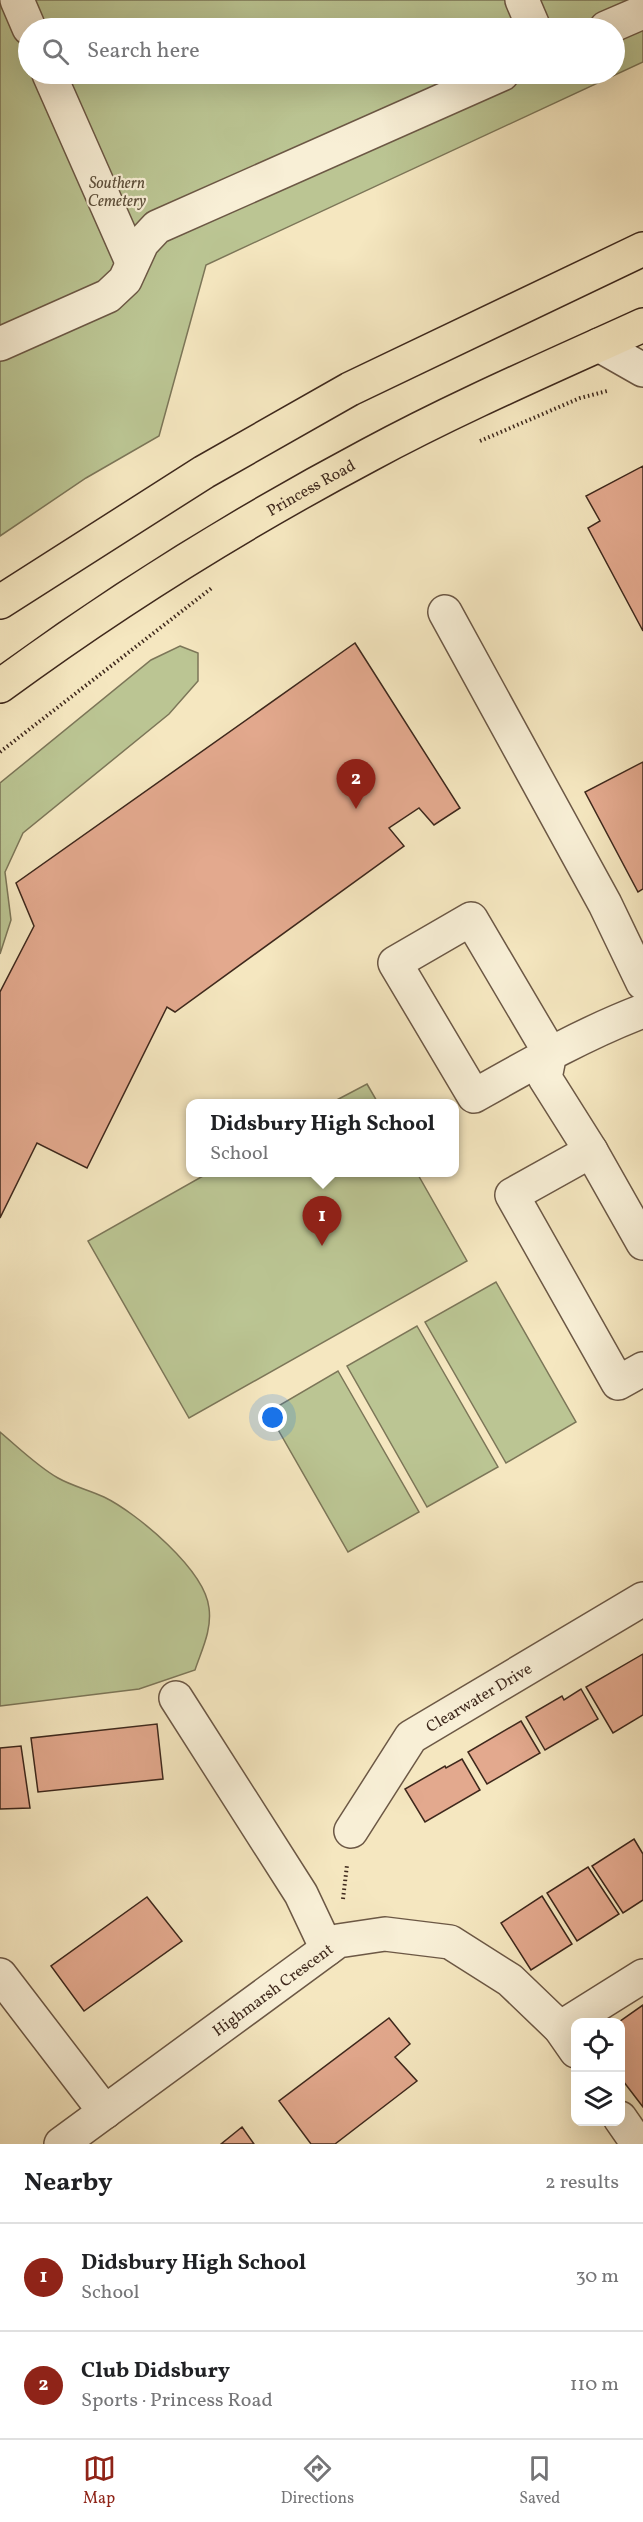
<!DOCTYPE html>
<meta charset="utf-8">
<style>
:root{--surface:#fff;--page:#f6f6f6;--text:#202124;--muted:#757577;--line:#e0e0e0;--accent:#8f2418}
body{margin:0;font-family:Vollkorn,serif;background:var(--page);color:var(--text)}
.controls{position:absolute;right:18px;bottom:18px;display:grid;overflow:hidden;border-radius:12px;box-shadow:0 6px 24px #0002}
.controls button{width:54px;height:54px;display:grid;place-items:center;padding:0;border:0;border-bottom:2px solid var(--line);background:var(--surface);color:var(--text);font:30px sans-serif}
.you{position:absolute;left:273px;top:1418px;width:21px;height:21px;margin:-15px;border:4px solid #fff;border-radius:50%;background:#1a73e8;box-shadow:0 0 0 9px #1a73e833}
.badge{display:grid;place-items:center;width:39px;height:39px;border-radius:50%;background:var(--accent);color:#fff;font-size:20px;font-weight:700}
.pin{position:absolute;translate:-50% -50px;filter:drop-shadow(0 2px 3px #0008)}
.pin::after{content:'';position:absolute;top:32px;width:21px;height:18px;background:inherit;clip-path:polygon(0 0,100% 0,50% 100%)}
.popup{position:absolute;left:186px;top:1099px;width:273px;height:78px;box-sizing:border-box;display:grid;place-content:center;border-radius:12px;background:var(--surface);filter:drop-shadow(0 2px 4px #0005);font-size:20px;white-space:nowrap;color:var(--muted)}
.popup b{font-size:22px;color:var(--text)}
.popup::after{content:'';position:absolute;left:50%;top:100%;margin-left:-12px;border:12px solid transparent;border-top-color:var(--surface)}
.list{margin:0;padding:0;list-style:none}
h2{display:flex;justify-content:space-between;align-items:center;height:78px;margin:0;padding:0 24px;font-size:26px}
h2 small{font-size:20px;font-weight:400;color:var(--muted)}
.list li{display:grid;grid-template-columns:39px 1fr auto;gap:18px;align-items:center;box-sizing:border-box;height:108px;padding:0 24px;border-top:2px solid var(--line)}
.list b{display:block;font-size:22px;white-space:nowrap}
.list p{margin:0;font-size:20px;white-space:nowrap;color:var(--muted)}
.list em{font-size:20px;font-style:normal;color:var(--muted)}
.icon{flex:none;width:33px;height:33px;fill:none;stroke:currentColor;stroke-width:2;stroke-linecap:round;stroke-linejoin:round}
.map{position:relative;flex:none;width:643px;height:2144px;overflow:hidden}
.search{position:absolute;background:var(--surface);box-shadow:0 6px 24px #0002;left:18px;right:18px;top:18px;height:66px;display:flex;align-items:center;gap:15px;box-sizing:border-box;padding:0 21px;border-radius:33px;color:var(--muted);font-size:22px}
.sheet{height:294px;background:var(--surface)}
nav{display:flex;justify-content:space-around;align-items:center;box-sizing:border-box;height:84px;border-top:2px solid var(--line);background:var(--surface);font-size:16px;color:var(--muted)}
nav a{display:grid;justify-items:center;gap:3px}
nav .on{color:var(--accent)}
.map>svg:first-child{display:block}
.green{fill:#bbc593;stroke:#7c7658;stroke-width:1.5;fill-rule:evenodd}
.building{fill:#e3a98e;stroke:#3e281c;stroke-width:1.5}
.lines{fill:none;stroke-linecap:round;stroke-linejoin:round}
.minor-casing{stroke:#6c5845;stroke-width:36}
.highway-casing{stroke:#3e281c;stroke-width:36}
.path{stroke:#3e281c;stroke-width:4;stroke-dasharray:1.5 3;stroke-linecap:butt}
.minor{stroke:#f8efd6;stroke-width:33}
.highway{stroke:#f5e7c0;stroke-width:33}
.labels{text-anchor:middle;stroke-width:4.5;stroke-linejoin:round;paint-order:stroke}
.park-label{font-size:16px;font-style:italic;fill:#5d4f3a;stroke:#f8efd6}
.street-label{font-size:16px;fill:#3e281c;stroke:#f8efd6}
</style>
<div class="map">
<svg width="643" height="2144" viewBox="0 0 643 2144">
<rect width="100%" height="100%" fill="#f5e7c0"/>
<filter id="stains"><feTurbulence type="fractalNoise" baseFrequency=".00333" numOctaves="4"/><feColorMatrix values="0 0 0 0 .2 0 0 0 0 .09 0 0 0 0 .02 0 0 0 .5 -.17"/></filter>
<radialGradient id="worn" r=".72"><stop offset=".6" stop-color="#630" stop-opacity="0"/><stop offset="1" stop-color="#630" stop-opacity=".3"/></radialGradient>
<path class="green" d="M0,0h643v62l-437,203 -47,171 -73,42 -86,58zM28,28h586v46h-586z
M180,646l18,7v28l-29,33 -146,119 -18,39 6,48 -11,34v-171l151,-123z
M367,1084l11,19h-47z
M210,1172l207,1 50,88 -278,157 -101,-177z
M496,1282l80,140 -70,41 -81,-141z
M417,1326l81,141 -71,40 -80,-141z
M338,1371l81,141 -71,40 -80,-140z
M0,1432c18,15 37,34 58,46 14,8 31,12 46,19 33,16 101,73 105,111 3,22 -7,41 -14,62l-56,19 -139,17z"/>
<path class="building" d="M643,466v165l-55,-103 12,-7 -14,-25z
M355,643l105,165 -26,17 -15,-17 -30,20 15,18 -229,166 -8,-5 -80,161 -50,-25 -37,75v-226l34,-66 -18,-43z
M643,762v127l-5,3 -53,-100z
M643,1654v61l-30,18 -27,-46z
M581,1689l17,30 -53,31 -19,-33 36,-21 2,4z
M521,1721l19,32 -53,31 -19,-32z
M157,1724l6,55 -125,13 -7,-54z
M21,1746l9,62 -30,1v-61z
M462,1759l18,31 -55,32 -20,-33 40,-23 1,2z
M634,1839l9,15v46l-20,13 -31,-47z
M588,1867l31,47 -42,27 -30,-48z
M542,1896l30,48 -41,26 -30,-47z
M147,1897l35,44 -98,70 -33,-45z
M643,2005v102l-23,-30 -1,-55z
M389,2018l21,26 -15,13 22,24 -82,63h-24l-32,-43z
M242,2127l12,17h-33z"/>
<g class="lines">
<defs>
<g id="minor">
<path d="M17,0l12,28"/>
<path d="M522,0l12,28"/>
<path d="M606,28l37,-16"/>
<path d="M49,74l83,188"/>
<path d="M0,344l108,-48 17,-16 17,-37 15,-16 345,-153"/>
<path d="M599,345l44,25"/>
<path d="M445,612l160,292 38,79"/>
<path d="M591,1151l-46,-73 5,-25 -79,-134 -76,44 79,133c55,-31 109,-62 169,-85"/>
<path d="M643,1243l-52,-92 -79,44 106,188 25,-14"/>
<path d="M176,1698l125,196 26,55"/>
<path id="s1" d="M351,1831l60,-94 232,-138"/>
<path d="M0,1975l105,137"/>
<path d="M560,2028l83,-52"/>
<path d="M620,2118l18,26"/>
<path id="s2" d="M61,2144l277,-203 47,-7 65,8 60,38 50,48 16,23"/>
</g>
<g id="highway">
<path d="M0,602l204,-130 146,-83 293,-140"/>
<path id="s3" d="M0,686c117,-86 241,-163 369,-231 89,-48 182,-88 274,-130"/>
</g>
</defs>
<use href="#minor" class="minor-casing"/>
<use href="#highway" class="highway-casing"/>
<path class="path" d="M480,441l100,-43 27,-7
M0,752l213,-165
M343,1899l4,-34"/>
<use href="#minor" class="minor"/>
<use href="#highway" class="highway"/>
</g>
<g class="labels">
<g class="park-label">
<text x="117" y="188">Southern<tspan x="117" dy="18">Cemetery</tspan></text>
</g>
<g class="street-label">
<text dy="6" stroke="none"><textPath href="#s3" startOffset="369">Princess Road</textPath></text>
<text dy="6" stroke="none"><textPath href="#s1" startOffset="190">Clearwater Drive</textPath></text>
<text dy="6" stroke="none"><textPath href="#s2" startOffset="262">Highmarsh Crescent</textPath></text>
</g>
</g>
<rect width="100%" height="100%" filter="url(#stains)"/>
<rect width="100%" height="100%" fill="url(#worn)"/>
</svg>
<div class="controls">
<button><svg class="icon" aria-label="locate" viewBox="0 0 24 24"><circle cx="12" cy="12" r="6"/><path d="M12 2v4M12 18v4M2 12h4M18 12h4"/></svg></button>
<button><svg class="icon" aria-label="layers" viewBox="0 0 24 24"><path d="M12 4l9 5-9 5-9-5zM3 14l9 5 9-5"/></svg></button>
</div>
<div class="you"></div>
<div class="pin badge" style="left:322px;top:1246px">1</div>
<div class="popup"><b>Didsbury High School</b>School</div>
<div class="pin badge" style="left:356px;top:809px">2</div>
<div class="search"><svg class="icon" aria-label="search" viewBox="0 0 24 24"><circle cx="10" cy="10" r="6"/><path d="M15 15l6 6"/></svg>Search here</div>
</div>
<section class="sheet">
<h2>Nearby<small>2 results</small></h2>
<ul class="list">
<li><span class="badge">1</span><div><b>Didsbury High School</b><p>School</p></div><em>30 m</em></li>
<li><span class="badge">2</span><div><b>Club Didsbury</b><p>Sports · Princess Road</p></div><em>110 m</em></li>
</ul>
</section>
<nav>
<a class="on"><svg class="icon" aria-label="map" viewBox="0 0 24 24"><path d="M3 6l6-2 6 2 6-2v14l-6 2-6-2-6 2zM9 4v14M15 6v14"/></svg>Map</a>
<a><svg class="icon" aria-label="directions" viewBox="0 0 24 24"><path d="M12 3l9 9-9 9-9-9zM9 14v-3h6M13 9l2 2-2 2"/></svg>Directions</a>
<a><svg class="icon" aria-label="saved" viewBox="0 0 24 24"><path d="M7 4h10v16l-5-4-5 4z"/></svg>Saved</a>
</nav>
